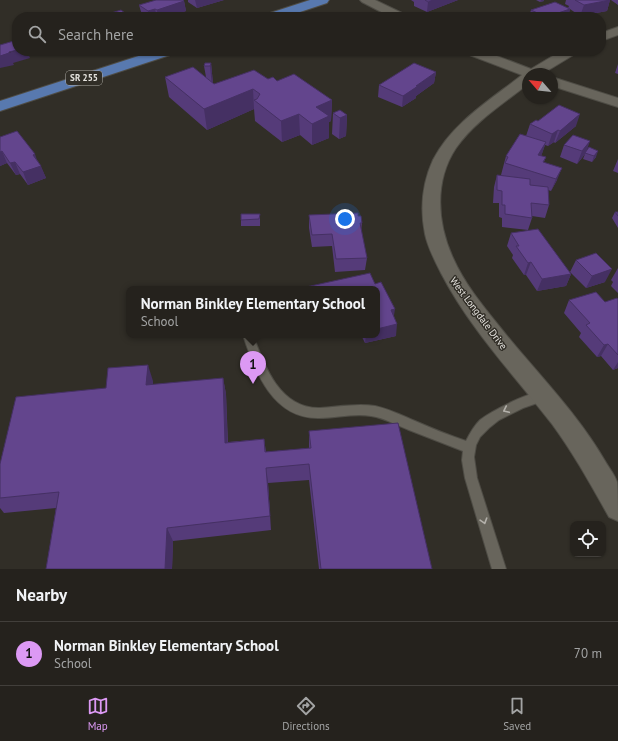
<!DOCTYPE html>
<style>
:root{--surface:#25221d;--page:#312f2a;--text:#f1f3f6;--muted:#a3a4a4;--line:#423f3b;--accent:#dc99f4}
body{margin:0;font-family:"PT Sans",sans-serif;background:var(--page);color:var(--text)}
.controls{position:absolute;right:12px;bottom:12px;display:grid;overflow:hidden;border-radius:8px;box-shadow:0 1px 3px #0004}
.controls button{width:36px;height:36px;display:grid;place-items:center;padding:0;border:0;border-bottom:1px solid var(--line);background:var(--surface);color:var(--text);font:20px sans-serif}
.compass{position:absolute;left:522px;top:68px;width:36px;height:36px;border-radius:50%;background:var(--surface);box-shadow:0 1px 3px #0004;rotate:298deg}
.you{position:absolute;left:345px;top:219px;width:14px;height:14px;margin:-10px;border:3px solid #fff;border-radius:50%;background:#1a73e8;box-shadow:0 0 0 6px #1a73e833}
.badge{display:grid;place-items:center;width:26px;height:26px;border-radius:50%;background:var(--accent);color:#111;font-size:13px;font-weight:700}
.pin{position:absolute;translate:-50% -33px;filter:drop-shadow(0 1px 2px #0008)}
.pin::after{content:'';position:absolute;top:21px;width:14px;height:12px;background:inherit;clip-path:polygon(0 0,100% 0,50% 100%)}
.popup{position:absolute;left:126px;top:286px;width:254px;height:52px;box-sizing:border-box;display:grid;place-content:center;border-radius:8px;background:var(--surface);filter:drop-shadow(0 1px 3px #0005);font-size:13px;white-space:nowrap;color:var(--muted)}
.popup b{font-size:15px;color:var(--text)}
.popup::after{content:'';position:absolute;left:50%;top:100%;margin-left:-8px;border:8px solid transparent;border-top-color:var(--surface)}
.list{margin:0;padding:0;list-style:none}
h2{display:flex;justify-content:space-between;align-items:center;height:52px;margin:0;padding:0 16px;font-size:17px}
h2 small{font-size:13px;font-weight:400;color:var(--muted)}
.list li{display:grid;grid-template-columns:26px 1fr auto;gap:12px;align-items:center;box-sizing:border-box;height:64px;padding:0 16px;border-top:1px solid var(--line)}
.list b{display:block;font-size:15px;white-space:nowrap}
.list p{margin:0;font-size:13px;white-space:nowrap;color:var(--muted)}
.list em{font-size:13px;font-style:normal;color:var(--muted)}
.icon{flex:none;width:22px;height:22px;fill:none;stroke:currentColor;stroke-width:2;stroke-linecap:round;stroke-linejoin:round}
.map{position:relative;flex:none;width:618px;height:569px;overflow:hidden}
.search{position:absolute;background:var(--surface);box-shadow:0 1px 3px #0004;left:12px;right:12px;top:12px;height:44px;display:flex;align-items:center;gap:10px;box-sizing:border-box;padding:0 14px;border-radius:16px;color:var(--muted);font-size:15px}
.sheet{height:116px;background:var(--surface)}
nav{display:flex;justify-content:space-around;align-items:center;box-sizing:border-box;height:56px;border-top:1px solid var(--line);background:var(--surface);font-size:11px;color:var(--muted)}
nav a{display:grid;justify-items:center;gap:2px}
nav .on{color:var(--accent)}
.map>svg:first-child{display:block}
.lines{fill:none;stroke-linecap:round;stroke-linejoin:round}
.service-casing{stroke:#4e4c45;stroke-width:2}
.minor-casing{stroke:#4e4c45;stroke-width:2}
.primary-casing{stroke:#4e4c45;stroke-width:2}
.service{fill:#68655c;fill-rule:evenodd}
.minor{fill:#68655c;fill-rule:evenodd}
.primary{fill:#5879af;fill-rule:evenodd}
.wall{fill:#553b79}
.shaded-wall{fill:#453063}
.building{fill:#63458d;stroke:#453063}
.oneway{stroke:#b4b1ab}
.labels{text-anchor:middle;stroke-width:3;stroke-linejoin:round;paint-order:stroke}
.shield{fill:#312e27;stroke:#b0ada8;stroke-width:1}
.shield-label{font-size:9px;font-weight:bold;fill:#e6e4df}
.street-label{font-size:10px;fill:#e6e4df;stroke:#312e27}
</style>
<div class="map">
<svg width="618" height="569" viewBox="0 0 618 569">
<rect width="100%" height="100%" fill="#312e27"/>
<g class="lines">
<defs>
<path id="service" d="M243,335h10c11,31 27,74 67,73 18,-1 36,-5 55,-2 14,3 26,9 40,15 16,7 33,14 51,20 4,-8 8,-15 14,-21 10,-8 55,-32 66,-28l2,4 -2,4 -23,8 -24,12 -10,8 -9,9 -4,8 -2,12 3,21 29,91h-14l-27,-91 -3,-18 1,-9c-18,-7 -36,-14 -54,-21 -13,-5 -24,-12 -38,-14 -17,-3 -34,2 -52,2 -46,1 -64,-46 -76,-83z"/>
<path id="minor" d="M360,0h15l29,14 2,3h-15l-29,-15z
M618,27v8l-17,6v-8z
M465,51h19l47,18 30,-18h16l-2,3 -33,20h-14v10c-25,20 -54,38 -72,64 -22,33 -19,75 -3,110 11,25 29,47 46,68 35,44 77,85 106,135 4,7 10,14 12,21 1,8 1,29 1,39l-9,-4c-18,-32 -35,-63 -57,-93 -38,-49 -82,-95 -111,-151 -6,-12 -13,-25 -16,-39 -5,-25 -3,-50 8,-74 19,-37 57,-60 89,-85l-55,-21z
M552,77l66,21v9l-66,-21z"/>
<path id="primary" d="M310,0h19l-2,3 -42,14h-20l2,-3z
M154,51h21l-2,3 -173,57v-10z"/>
</defs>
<use href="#service" class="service-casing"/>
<use href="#minor" class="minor-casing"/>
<use href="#primary" class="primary-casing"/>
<use href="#service" class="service"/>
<use href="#minor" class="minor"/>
<use href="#primary" class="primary"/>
</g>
<path class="wall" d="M188,0h36l-27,8 -9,-6z
M411,0h47l-31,12 -13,-6v-4z
M536,0h8v1l-4,1z
M566,0h44l-3,11 -27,5 -10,-7 -2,8h-52l13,-1 2,-6 37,-2 1,-2 -4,-2z
M612,0h6v5l-7,-5z
M184,1l2,10 -17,6h-25l-2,-2 -3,-10z
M211,63l2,20 1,1 54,-5 9,2 55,19 -1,21 -2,1v16l-17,7 -12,-10 -18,7 -27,-21 -1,-12 -47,21 -38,-33 -4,-20h41l-2,-11z
M618,64v10l-3,-1z
M436,72l-2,11 -18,13v2l-14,9 -24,-10 1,-12z
M333,113l14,2 -1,21 -7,3 -7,-5z
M538,121l38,5 -21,17 -1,-1 -6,4 -3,-1 -4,11 5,1 -2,5 13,18 -6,11 -3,-1 1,15 -4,13 -13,-2v2l-4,12 -26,-3v-9l-3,-1v-14h-6l1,-16 3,-12 7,1 -3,-1 5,-19 20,-20 4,-12z
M0,137l38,24 8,17 -18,7 -8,-11 -4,1 -9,-12 -7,3z
M564,145l22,6 10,6 -4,5 -9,-3 2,-5 -8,10 -17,-7z
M618,159v14l-5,-2z
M615,212l3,4v12l-6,-10z
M260,214v12h-19v-6z
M309,215l49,1 4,7 -1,8 6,27 -2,12 -30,2 -3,-26 -20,1 -3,-19z
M511,233l60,41 -5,12 -29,5 -11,-16h-2l-12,-17 1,-3 -6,-9z
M576,260l29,22 -19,6 -16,-16z
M618,268v25l-7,-7 2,-4 -2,-2z
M375,284l19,32 2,20 -31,7 -4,-8h16v-46h-71v-2z
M618,299v69l-5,2 -12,-14 -4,1 -18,-20 2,-4 -17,-20 5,-13 36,2z
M223,378l3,16 2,48 36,-3 2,13 43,-4v-17l123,138h-113l-10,-89 -41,3 3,47 -98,11 -1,28h-126l10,-61 -52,5 -4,-5v-44l106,-76 47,-7v4z"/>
<path class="shaded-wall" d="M195,0h29l-27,8z
M433,0h25l-31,12 1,-10z
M541,0h3v1l-4,1z
M610,0l-3,11 -27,5 4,-11z
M184,1l2,10 -17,6h-11l-1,-7z
M155,9l2,8h-8l-1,-6z
M570,9l-2,8h-22z
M17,50v1h10l3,7 -17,5 1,2 -14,3v-12z
M46,51h12l-11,2z
M211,63l2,21 -1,3 -2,-21z
M436,72l-2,11 -18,13v2l-14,9 1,-11 13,-10z
M253,89l1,20 -47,21 -3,-21z
M332,100l-1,21 -2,1v16l-17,7v-21l4,-17z
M299,114l1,21 -18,7 -1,-21z
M580,114l-4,12 -21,17 5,-12z
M347,115l-1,21 -7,3 1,-21z
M558,130l-4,12 -6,4 4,-12z
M590,141l-4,12 -9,11 5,-13z
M546,142l-4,12 -8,13 4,-12z
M2,151l5,12 -7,3v-14z
M598,151l-2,6 -4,5 2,-6z
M35,154l4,12h2l5,12 -18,7 -5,-13 10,-17z
M15,162l5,12 -4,1 -6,-12z
M562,168l-5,12 -6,11 5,-12z
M531,262l-5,13h-2l4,-12z
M612,269l-7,13 -19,6 6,-12z
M571,274l-5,12 -29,5 5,-12z
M395,309l-2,13 -2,-12z
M397,324l-1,12 -31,7 1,-8h11v-6z
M291,335h8l-8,2z
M608,344l-7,12 -4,1 7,-12z
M618,362v6l-5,2z
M148,365l5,16 -1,21 -6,-17z
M223,378l3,16 2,64 -3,-15z
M266,468l2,15 3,47 -1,-14z
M167,528l6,13 -1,28h-7z"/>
<path class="building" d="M156,0h27l1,1 -27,9 -2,-1 -7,2 -9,-6z
M425,0h8l-5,2z
M575,0h35l-26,5z
M555,2l15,7 -24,8 -15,-7z
M121,10l9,7h-32z
M522,13l10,4h-16z
M17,40v10l-8,2v1l-9,3v-11z
M205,63h6l-1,3h-6z
M414,63l22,9 -20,14h2l-15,10 -24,-11z
M193,67l21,17 40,-14 14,9 5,-2 4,4 17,-7 38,26 -16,7 13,9 -17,8 -13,-10 -18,7 -27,-21 3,-1 3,-5 -7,-5 -49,20 -39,-32z
M559,105l21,9 -20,17 -2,-1 -6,4 -22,-10 6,-4 2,1z
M340,110l7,5 -7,3 -7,-5z
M17,131l18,23 -2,1 8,11 -18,6 -8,-10 -5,1 -8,-12 -2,1v-15z
M520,134l26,8 -8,13 8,2 -3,5 19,6 -6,11 -51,-16 3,-6 -2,-1z
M573,135l17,6 -8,10 -18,-6z
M589,147l9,4 -4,5 -9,-3z
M497,175l33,4v6l18,2 1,18 -18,-2 1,15 -27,-4v-9h-3v-14l-5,-1z
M615,212h3v4z
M358,213v3h3l1,7h-2l7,35 -31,1 -4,-25 -20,1 -3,-20z
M241,214h19l-1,5 -18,1z
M538,229l33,45 -29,5 -11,-17 -3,1 -12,-17h3l-8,-13z
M596,253l16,16 -20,7 -16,-16z
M370,273l5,11 6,-2 14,27 -4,1 6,14 -20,5v-40h-70l-1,-2z
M596,292l9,10 12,-4 1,1v56l-10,-11 -4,1 -18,-20 4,-2 -21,-23z
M148,365l-2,20 77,-7 2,65 39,-4 1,13 46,-4 -2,-17 89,-8 34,146h-111l-12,-105 -43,4 4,48 -103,12 -2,41h-119l13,-77 -59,6v-34l16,-67 90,-9 2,-20z"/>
<defs><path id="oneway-chevron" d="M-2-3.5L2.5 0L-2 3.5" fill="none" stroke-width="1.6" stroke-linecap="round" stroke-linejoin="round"/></defs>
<g class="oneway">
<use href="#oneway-chevron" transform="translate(506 410) rotate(155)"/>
<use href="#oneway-chevron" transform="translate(484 521) rotate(73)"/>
</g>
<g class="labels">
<rect class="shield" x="66" y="71" width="36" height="14" rx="3"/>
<g class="shield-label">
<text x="84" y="81">SR 255</text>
</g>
<g class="street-label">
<text transform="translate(479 313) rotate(53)" y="4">West Longdale Drive</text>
</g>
</g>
</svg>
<div class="controls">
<button><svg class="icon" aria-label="locate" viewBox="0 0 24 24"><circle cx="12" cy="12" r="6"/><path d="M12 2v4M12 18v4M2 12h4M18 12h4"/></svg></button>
</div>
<svg class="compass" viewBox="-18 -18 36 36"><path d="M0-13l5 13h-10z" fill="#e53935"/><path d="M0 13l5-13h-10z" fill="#a3a4a4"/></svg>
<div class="you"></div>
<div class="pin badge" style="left:253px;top:384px">1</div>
<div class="popup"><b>Norman Binkley Elementary School</b>School</div>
<div class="search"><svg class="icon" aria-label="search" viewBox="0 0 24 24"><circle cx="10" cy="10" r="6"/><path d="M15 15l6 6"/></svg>Search here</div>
</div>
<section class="sheet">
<h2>Nearby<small></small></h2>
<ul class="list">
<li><span class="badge">1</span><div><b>Norman Binkley Elementary School</b><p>School</p></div><em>70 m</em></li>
</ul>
</section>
<nav>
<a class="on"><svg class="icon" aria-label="map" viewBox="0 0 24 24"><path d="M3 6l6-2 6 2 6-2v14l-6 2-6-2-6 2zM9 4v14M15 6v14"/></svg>Map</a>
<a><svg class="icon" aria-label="directions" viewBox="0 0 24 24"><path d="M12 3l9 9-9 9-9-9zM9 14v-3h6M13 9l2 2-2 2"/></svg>Directions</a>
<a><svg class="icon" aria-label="saved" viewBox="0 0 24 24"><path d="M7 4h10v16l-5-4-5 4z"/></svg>Saved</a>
</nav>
